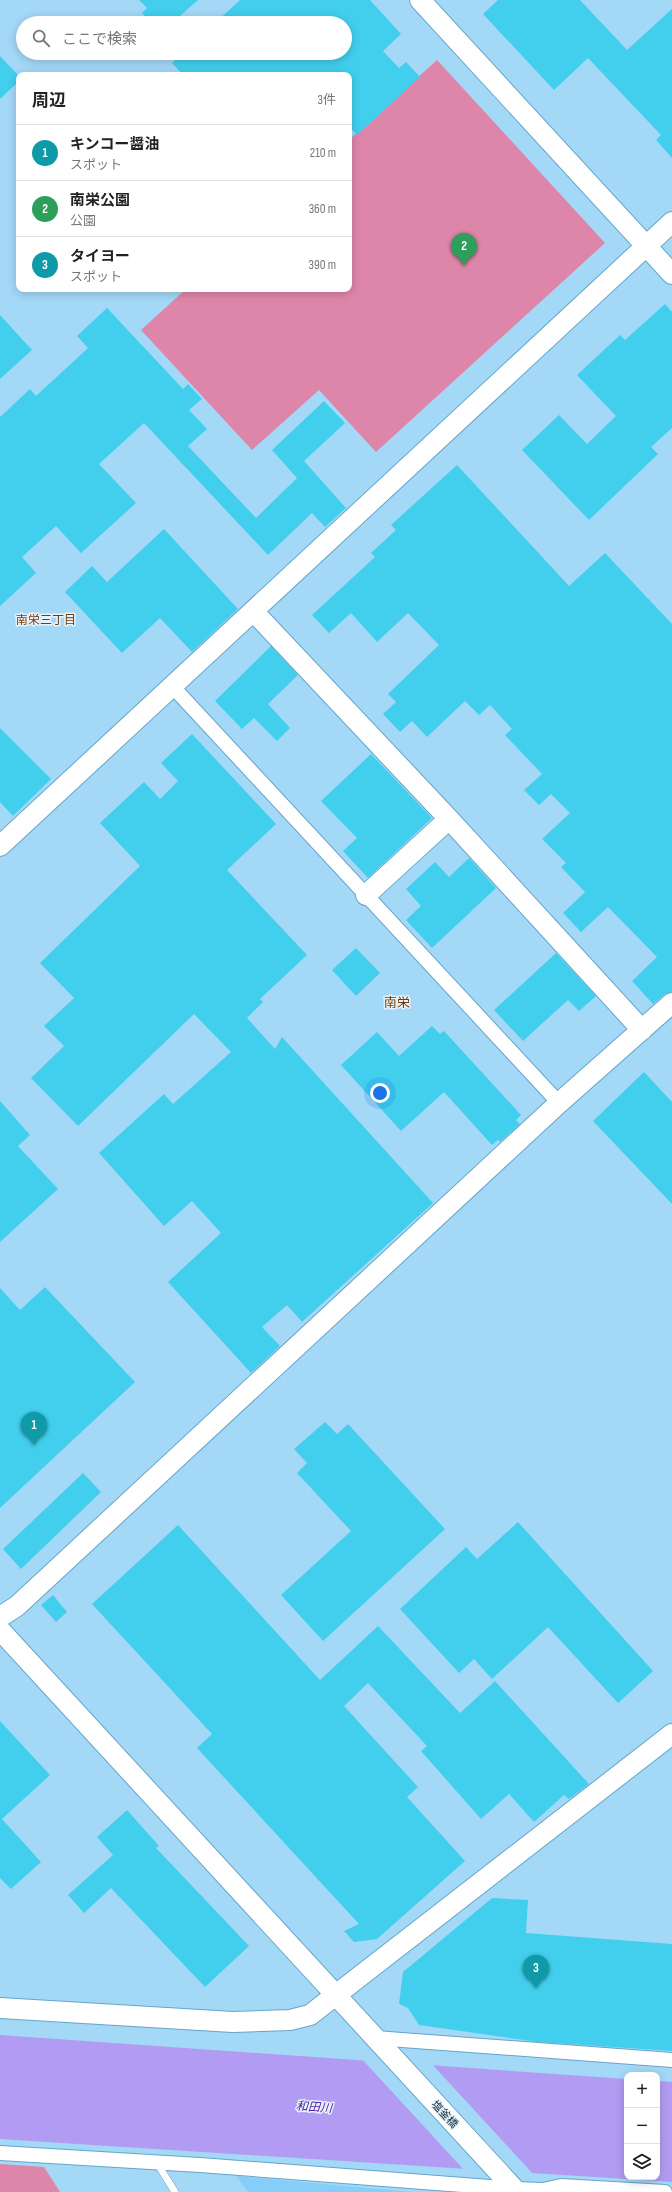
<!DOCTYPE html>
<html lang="ja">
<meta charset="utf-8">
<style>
:root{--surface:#fff;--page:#f2f2f2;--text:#222;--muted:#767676;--line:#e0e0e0;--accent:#2563eb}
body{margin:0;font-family:"Sofia Sans Condensed","Noto Sans JP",sans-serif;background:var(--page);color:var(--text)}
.controls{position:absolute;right:12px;bottom:12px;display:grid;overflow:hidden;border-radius:8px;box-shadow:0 2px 10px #0003}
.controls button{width:36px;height:36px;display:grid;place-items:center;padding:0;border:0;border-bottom:1px solid var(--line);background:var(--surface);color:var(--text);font:20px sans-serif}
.you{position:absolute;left:380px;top:1093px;width:14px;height:14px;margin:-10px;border:3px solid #fff;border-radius:50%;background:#1a73e8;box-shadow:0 0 0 6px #1a73e833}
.badge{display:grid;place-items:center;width:26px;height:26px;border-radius:50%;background:var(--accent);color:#fff;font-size:13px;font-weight:700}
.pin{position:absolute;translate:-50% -33px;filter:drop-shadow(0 1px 2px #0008)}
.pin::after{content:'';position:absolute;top:21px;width:14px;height:12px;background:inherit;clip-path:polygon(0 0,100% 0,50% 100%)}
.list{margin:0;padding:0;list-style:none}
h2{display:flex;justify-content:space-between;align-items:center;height:52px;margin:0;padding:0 16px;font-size:17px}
h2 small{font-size:13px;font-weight:400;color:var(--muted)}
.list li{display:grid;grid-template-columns:26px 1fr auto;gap:12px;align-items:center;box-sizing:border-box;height:56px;padding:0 16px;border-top:1px solid var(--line)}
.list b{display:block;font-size:15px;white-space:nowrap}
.list p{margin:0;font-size:13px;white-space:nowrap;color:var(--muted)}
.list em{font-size:13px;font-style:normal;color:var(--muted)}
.icon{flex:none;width:22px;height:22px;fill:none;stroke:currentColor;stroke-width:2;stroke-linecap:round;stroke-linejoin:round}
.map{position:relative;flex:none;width:672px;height:2192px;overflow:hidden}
.search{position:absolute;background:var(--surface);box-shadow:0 2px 10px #0003;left:16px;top:16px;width:336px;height:44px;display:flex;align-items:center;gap:10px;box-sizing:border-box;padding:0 14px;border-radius:22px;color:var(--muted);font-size:15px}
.panel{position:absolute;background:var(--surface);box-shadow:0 2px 10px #0003;left:16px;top:72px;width:336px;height:220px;border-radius:8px}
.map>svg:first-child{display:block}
.built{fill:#84cef9}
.green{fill:#de86a9}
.water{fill:#b29cf3}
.pier{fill:#a4d8f7}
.building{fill:#41cfed}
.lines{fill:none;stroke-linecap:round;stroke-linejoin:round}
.lane-casing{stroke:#65a5ca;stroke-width:8}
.street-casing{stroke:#65a5ca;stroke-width:16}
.secondary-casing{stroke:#65a5ca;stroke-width:22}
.lane{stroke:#fff;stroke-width:7}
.street{stroke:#fff;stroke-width:14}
.secondary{stroke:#fff;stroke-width:20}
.labels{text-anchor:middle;stroke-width:3;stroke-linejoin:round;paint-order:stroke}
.street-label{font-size:11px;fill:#0c2736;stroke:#e6f3fb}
.neighbourhood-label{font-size:12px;fill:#753b07;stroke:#e6f3fb}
.water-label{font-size:12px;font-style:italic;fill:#54229f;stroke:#e6f3fb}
.quarter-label{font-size:13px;fill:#753b07;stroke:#e6f3fb}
</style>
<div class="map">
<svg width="672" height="2192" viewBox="0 0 672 2192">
<rect width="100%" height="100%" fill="#a4d8f7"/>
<path class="built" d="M236,2176l176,16h-164z"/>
<path class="green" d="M437,60l168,183 -229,209 -57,-62 -67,60 -111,-120 45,-41h163v-149z
M0,2164l44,3 16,25h-60z"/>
<path class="water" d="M0,2035l627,44v98h30v-96l15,1v100l-672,-43z"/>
<path class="pier" d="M361,2058l70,5 103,112 -70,-5z"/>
<path class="building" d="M139,0h59l-26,23h-21l-9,-10 5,-5z
M240,0h130l31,34 -18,17 16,17 7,-6 14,15 -63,58 -8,-9v-51h-166l-11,-12 10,-10h163v-30h-130z
M498,0h82l47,50 45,-41v149l-16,-18 5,-5 -73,-77 -34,32 -71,-76z
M0,56l19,20v5l-19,18z
M665,304l7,8v116l-21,19 7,7 -69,66 -67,-70 37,-35 28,29 29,-28 -39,-41 43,-40 5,5z
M107,308l76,81 5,-5 14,15 -13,11 18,19 -19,17 68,72 41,-40 -25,-28 52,-49 21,22 -41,38 42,47 -21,19 -13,-14 -44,42 -124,-132 -45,41 37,39 -55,50 -25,-27 -34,31 14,16 -36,33v-189l30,-28 6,7 52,-48 -11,-12z
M0,315l32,35 -32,29z
M457,465l112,121 36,-33 67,71v368l-7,2 -12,10 -21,-23 25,-24 -49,-50 -27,25 -18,-19 22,-21 -24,-25 5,-4 -24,-24 28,-26 -19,-19 -12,11 -15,-15 18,-16 -37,-39 7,-6 -22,-24 -11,10 -14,-14 -38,36 -15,-16 -12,11 -17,-18 13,-12 -8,-8 51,-49 -31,-32 -31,29 -26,-29 -22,20 -17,-18 63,-58 -4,-4 25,-23 -5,-5z
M164,529l74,80 -46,43 -32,-34 -38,35 -57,-61 27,-26 15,16z
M271,646l27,29 -30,29 22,24 -13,13 -23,-23 -12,11 -27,-28z
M0,728l51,51 -38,37 -13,-14z
M192,734l84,90 -49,46 80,85 -47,44 3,3 -16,16 28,31 7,-12 151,166 -131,119 -15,-17 -25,22 18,19 -29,27 -83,-91 53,-49 -29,-32 -28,25 -65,-73 65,-59 9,10 58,-52 -37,-38 -116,112 -47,-48 33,-32 -20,-20 30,-28 -34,-35 100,-97 -40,-43 44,-41 16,17 18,-18 -17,-18z
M371,754l61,64 -64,60 -25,-27 14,-13 -36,-37z
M469,858l27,30 -64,60 -26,-28 15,-14 -15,-17 29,-27 14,15z
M356,948l24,25 -24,23 -24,-26z
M556,953l40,43 -17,15 -11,-11 -45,41 -29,-31z
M432,1026l8,8 4,-3 77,84 -5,5 4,4 -20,18 -2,-2 -6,5 -48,-53 -43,39 -60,-66 36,-33 22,24z
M644,1072l28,30v102l-79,-83z
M0,1101l30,34 -12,11 40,43 -58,53z
M45,1287l90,95 -135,126v-220l20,22z
M325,1422l12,12 11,-10 97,105 -122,112 -42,-46 70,-64 -54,-58 10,-10 -13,-14z
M83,1473l18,19 -80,77 -18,-20z
M518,1522l135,149 -35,32 -70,-76 -56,52 -18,-20 -15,14 -59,-64 66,-62 11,12z
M178,1525l142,155 58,-54 82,87 35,-32 94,103 -20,15 -5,-4 -30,27 -25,-28 -28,25 -60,-68 6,-5 -59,-63 -24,23 74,81 -11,10 58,64 -88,78 -23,3 -10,-11 15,-7 -162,-176 15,-14 -120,-130z
M53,1595l14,17 -11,10 -15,-17z
M0,1721l50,54 -48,44 39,43 -30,27 -11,-11z
M127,1810l32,36 -3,2 93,98 -44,41 -94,-99 -27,25 -16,-18 45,-40 -16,-18z
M492,1898l36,2 -2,33 146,11v107l-134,-9 -119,-17 -11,-17 -9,-4 4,-32z"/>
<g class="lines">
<defs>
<path id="lane" d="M157,2163l18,29"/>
<path id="street" d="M173,687l386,416
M375,2038l297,22
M0,2153l200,12 315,24 28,1 18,-4 104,6"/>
<path id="secondary" d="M420,0l252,274
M254,612l195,207 193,211
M0,846l672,-624
M366,895l83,-76
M0,1617l17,-11 542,-503 113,-100
M0,1630l517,562
M0,2008l233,14 57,-2 20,-5 362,-281"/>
</defs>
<use href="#lane" class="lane-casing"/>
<use href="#street" class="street-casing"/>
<use href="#secondary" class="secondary-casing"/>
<use href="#lane" class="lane"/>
<use href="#street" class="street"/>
<use href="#secondary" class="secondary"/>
</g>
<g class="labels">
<g class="street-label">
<text transform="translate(445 2114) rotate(47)" y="4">塩釜橋</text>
</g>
<g class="neighbourhood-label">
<text x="46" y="624">南栄三丁目</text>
</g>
<g class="water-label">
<text transform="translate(314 2107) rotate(4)" y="4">和田川</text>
</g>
<g class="quarter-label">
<text x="397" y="1007">南栄</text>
</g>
</g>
</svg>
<div class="controls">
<button>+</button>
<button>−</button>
<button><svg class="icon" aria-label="layers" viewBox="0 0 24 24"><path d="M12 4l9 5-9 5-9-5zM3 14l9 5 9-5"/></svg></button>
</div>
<div class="you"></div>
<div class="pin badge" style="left:34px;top:1445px;background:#0f9aa8">1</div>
<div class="pin badge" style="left:464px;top:266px;background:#2e9e5b">2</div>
<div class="pin badge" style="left:536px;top:1988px;background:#0f9aa8">3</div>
<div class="search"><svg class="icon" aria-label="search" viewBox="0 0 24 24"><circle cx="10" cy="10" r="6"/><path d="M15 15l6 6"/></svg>ここで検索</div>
<section class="panel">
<h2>周辺<small>3件</small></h2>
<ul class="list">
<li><span class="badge" style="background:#0f9aa8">1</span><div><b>キンコー醤油</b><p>スポット</p></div><em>210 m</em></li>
<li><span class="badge" style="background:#2e9e5b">2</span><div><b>南栄公園</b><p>公園</p></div><em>360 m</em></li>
<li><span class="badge" style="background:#0f9aa8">3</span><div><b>タイヨー</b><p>スポット</p></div><em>390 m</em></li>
</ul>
</section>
</div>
